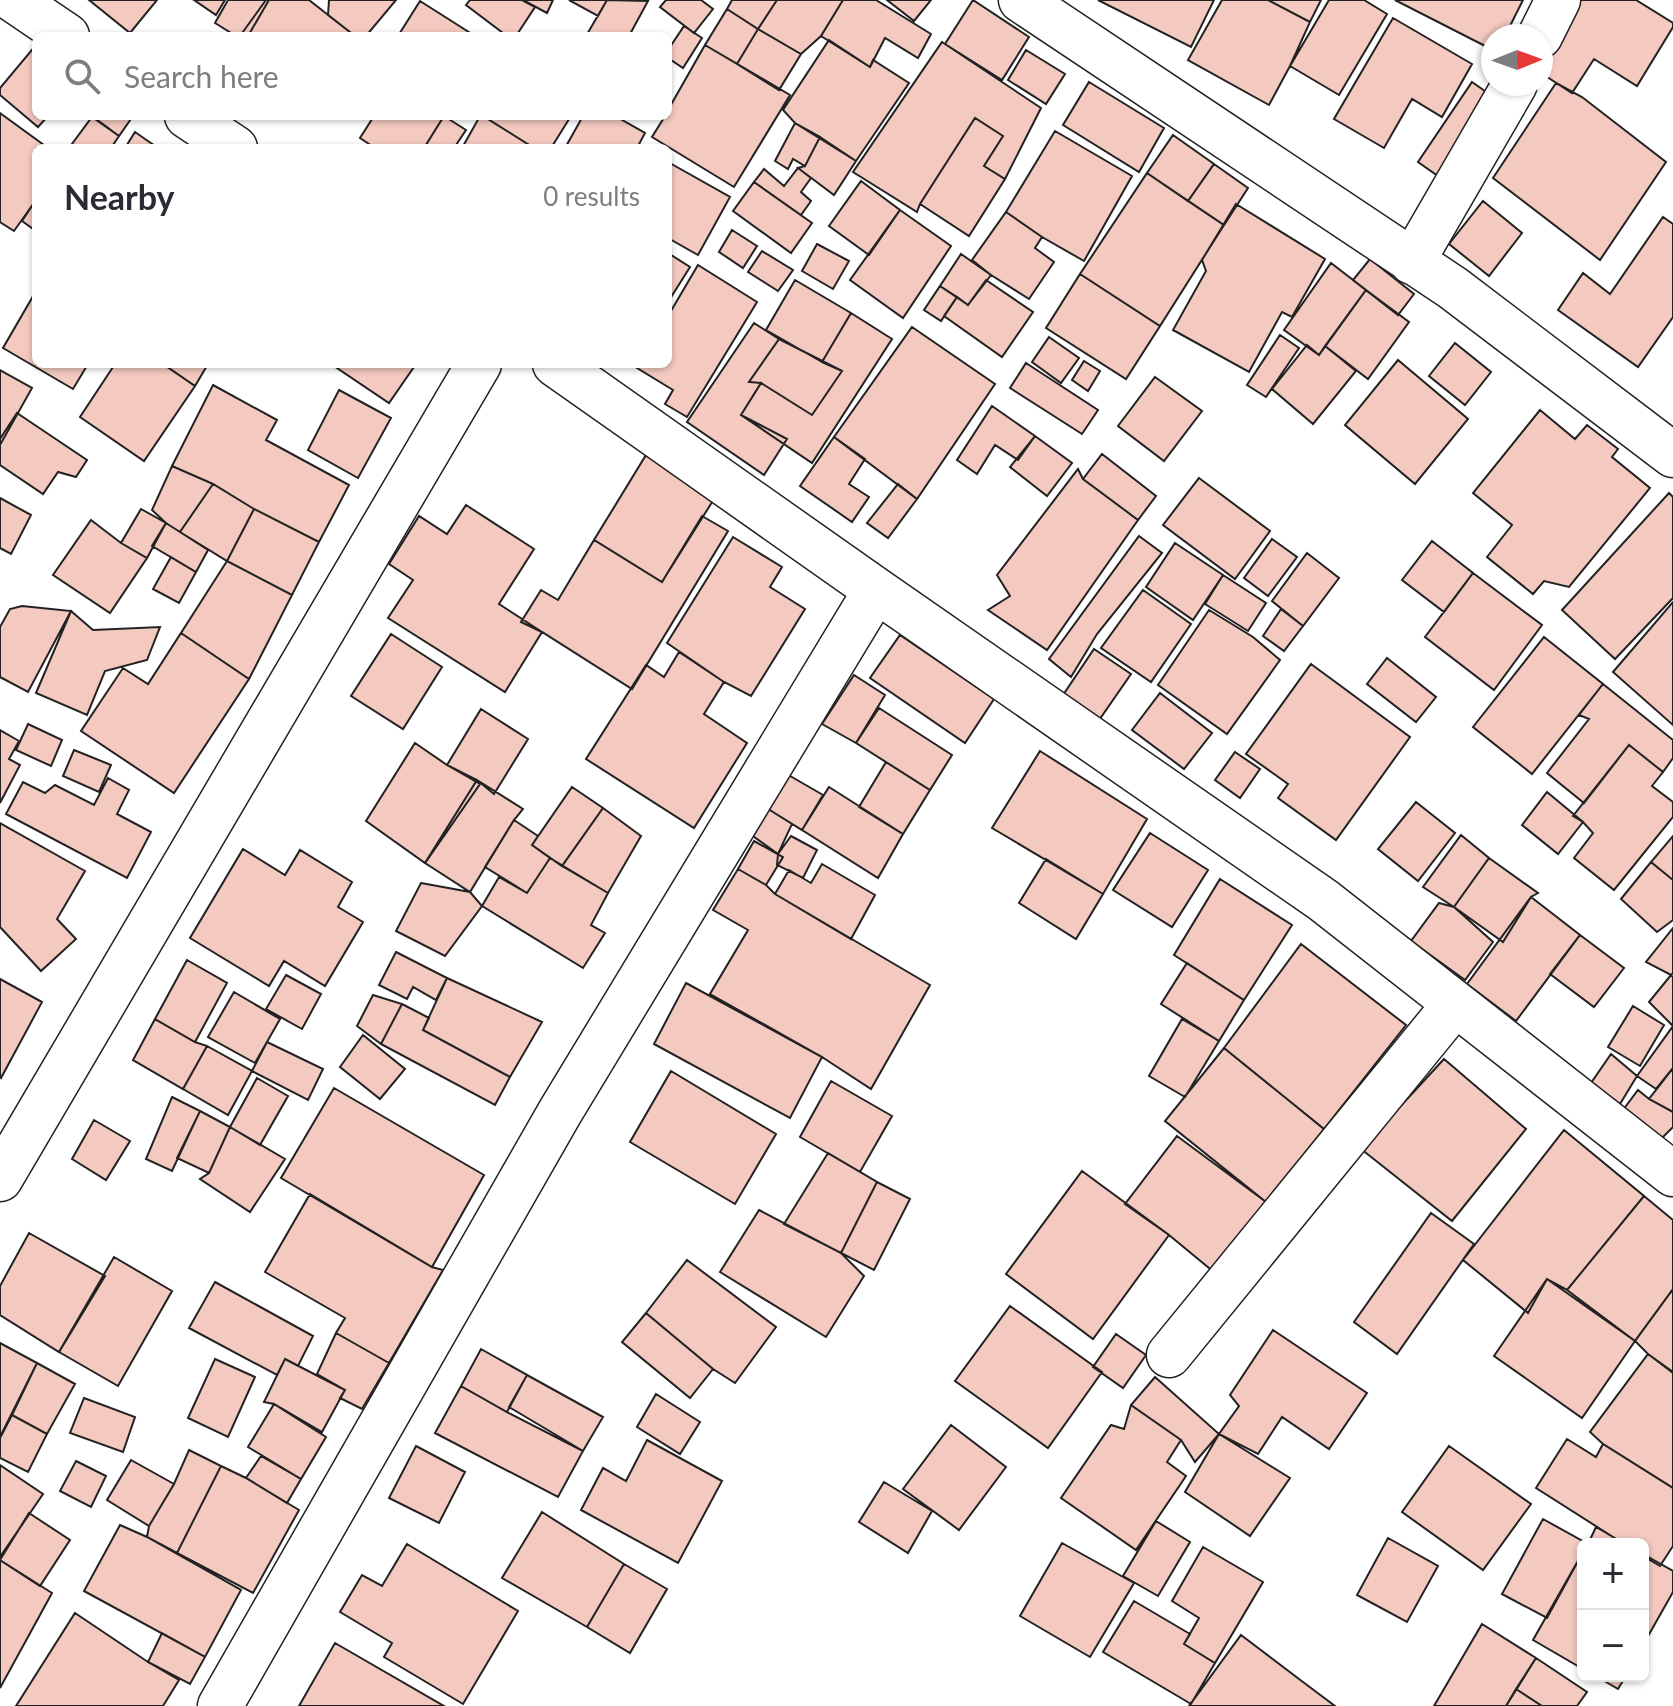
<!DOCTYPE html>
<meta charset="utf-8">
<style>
:root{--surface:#fff;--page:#f7f7f7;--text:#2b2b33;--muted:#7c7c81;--line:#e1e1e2}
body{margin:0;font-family:Lato,sans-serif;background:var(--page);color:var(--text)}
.controls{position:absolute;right:24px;bottom:24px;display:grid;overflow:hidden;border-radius:12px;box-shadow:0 2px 6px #0004}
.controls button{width:72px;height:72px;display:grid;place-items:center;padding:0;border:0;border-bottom:2px solid var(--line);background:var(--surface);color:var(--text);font:40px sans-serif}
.compass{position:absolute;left:1481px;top:24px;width:72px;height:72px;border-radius:50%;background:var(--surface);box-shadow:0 2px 6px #0004;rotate:89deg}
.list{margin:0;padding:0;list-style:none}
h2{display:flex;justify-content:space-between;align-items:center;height:104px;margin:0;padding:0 32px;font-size:34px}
h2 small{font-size:26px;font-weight:400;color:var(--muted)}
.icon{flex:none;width:44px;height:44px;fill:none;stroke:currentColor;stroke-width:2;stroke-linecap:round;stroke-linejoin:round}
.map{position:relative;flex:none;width:1673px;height:1706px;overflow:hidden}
.search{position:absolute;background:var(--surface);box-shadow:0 2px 6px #0004;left:32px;top:32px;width:640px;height:88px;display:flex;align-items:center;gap:20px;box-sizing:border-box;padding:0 28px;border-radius:12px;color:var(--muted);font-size:30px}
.panel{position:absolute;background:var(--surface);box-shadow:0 2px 6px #0004;left:32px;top:144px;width:640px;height:224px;border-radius:12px}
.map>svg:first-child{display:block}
.building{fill:#f3c9c0;stroke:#222;stroke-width:2}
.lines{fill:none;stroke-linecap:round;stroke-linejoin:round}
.street-casing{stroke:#222;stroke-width:47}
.street{stroke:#fff;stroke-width:44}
</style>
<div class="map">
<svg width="1673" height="1706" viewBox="0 0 1673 1706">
<rect width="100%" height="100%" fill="#fff"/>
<path class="building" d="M89,0h68l-27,33z
M194,0h31l-9,15z
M228,0h41l-21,36h-12l-21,-13z
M266,0h43l46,36h-115z
M329,0h67l-30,36h-11l-27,-21z
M470,0h52l13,7 -19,29h-9l-41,-31z
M523,0h30l-6,13z
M569,0h38l-9,16z
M607,0l41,1 -19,35h-43z
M666,0h35l12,9 -19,24 -34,-26z
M732,0h45l-19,29 -31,-20z
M777,0h66l-22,36 -20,18 -43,-25z
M843,0h33l55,34 -13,24 -33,-20 -15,29 -49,-31z
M887,0h44l-17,21z
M973,0l56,37 -27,43 -57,-36z
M1098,0h116l-23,47z
M1222,0h46l42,22 -20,44 -21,39 -81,-45z
M1268,0h53l-11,22z
M1329,0h35l23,14 -48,81 -49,-29z
M1395,0h128l-18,36h-12v14z
M1571,0h65l37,23v4l-36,59 -43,-27 -22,34 -31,-20v-25z
M420,1l55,35h-77z
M727,9l31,20 -21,35 -32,-19z
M1393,18l79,46 -30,53 -30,-18 -28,49 -50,-29z
M684,26l18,12 -19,30 -15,-10v-8z
M758,29l43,25 -22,36 -42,-26z
M829,40l41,27 3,-7 36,23 -53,78 -61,-38 -12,-13z
M942,42l99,66 -36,71 -21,-13 19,-30 -28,-18 -55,86 -3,8 -64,-40z
M36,45v71h12l-10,11 -38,-32v-7z
M705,45l85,50 -56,92 -82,-50 13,-21h3v-6z
M1026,50l39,24 -19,30 -38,-24z
M1089,82l75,46 -25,44 -76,-47z
M1472,82l30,21 -54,80 -30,-21z
M1556,83l26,14 84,65 -66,98 -107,-82z
M0,113l48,35h-12v52l-22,31 -14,-9z
M92,116h41l-14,20z
M374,116h70l-20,32h-49l-15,-10z
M444,116l22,14 -12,18h-30z
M480,116h3l51,32h-72z
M483,116h88l-20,32h-17z
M583,116h32l30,17 -8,15h-72z
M92,117l27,19 -8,12h-42z
M975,118l28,18 -19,30 21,13 -36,57 -49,-32z
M795,123l25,14 -15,29 -12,-7 -5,10 -13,-8z
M1055,131l77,45 -48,85 -42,-24 -36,-25z
M135,132l23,16h-33z
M1173,135l41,29 -26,37 -41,-28z
M820,137l36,24 -22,34 -36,-27 7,-2z
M668,162l62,35 -32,58 -30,-17z
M1214,164l34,24 -24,37 -36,-24z
M798,168l13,10 -10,14 10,9 -10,14 -47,-33 10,-13 20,17z
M1147,173l77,52 -64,101 -80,-52z
M861,181l39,29 -31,45 -40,-29z
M754,182l58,41 -21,30 -58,-42z
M36,200v31l-14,-10z
M1483,201l39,32 -33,43 -40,-32z
M1236,204l89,55 -33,58 -10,-5 -33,60 -76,-42 33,-59 -4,-11z
M900,210l51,36 -48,72 -53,-38z
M1006,212l36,25 -7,11 19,14 -25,37 -38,-24 -19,-15z
M1663,217l10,7v93l-35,50 -80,-57 25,-37 27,21z
M732,230l25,16 -14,22 -24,-16z
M817,244l32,17 -16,28 -31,-18z
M762,251l31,19 -15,21 -30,-19z
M668,253l22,14 -22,35z
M961,254l30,21 -23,30 -28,-19z
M1370,259l44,35 -16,21 -45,-35z
M1331,263l35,27 -47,65 -35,-25z
M698,265l59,37 -70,115 -22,-13 8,-14 -36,-22 3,-4h28v-48z
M1080,274l80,52 -34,53 -80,-51z
M795,280l56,33 -29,49 -56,-32z
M986,280l47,32 -31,45 -58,-41 13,-19 11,8z
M940,286l17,11 -16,24 -17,-11z
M1366,290l43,32 -41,57 -43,-33z
M36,291v73h52l-15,25 -70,-41z
M851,313l41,26 -80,124 -71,-48 20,-32 51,32 30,-44 -20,-9z
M754,323l25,16 -30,43 12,1 -20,32 46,24 -23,36 -77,-53z
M912,327l83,57 -78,115 -83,-62z
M1280,335l19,13 -33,49 -19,-12z
M1049,337l30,21 -18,25 -29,-21z
M779,339l63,32 -30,44 -51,-32 -12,-1z
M1455,343l36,29 -26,33 -36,-29z
M1307,345l12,10 6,-9 31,25 -43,53 -41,-35z
M1398,360l70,59 -53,65 -70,-59z
M1084,361l16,10 -12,20 -16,-11z
M1026,363l72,47 -16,24 -72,-46z
M115,364h48l32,22 -51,75 -64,-44z
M163,364h45l-13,22z
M331,364h85l-27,39z
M0,370l32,18 -32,57z
M1155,377l47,34 -38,50 -46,-35z
M213,385l64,35 -11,20 83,45 -30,57 -65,-33 -41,-25 -41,-18z
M339,390l52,28 -33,60 -50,-28z
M992,406l43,30 -17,24 -23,-15 -18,29 -20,-14z
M1540,410l35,29 12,-14 31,24 -6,8 38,31 -81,99 -25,-6 -11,13 -46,-37 25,-32 -39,-32z
M17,413l70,47 -11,17 -18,-5 -15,22 -43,-29v-26z
M1035,436l37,27 -25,33 -37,-29z
M834,437l31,22 -16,25 20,13 -17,25 -52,-36z
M1102,454l54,42 -18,24 -55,-41z
M646,455l68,44 -52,83 -68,-42z
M172,466l41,18 -33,48 -14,-9 -14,-13z
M1078,469l5,10 55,41 -91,130 -59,-40 22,-14 -13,-21z
M1199,478l71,53 -35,48 -72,-54z
M213,484l41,25 -27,52 -47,-29z
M898,484l19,15 -29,39 -21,-15z
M1669,493l4,4v101l-58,61 -53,-49z
M0,498l31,17 -20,39 -11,-6z
M466,505l68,44 -35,55 43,28 -37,60 -117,-74 25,-38 -24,-16 30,-48 28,18z
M141,509l25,14 -19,35 -26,-15z
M254,509l65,33 -27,53 -65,-34z
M702,516l26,15 -96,158 -90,-57 -21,-10 20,-32 17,10 36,-60 68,42z
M91,520l30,23 26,15 -37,55 -57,-38z
M166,523l42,27 -12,22 -44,-26z
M1139,536l23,17 -65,81 -26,43 -22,-18z
M733,537l49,30 -12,20 35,22 -54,87 -27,-14 -57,-39z
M1272,539l25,18 -29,39 -24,-18z
M1432,541l41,32 -29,39 -42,-32z
M1175,543l48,32 -30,45 -47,-33z
M1307,553l32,25 -36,48 -31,-25z
M171,557l25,15 -17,31 -26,-14z
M227,561l65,34 -43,84 -68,-46z
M1473,573l69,52 -48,65 -69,-53z
M1223,575l43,28 -18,28 -43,-27z
M1143,590l48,34 -40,58 -50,-34z
M1673,602v123l-60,-53z
M22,606l49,5 -43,81 -28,-15v-50l10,-18z
M1281,609l22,17 -19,25 -21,-15z
M1209,610l44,27 27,23 -53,74 -69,-49z
M71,611l22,19 67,-3 -13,33 -42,11 -18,44 -51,-22z
M181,633l68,46 -75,114 -93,-62 42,-63 25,16z
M391,634l51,33 -39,62 -52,-33z
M900,635l94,64 -29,44 -95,-65z
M1544,637l59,47 -71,90 -59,-47z
M1094,649l37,25 -34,49 -36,-25z
M679,652l45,30 -20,32 43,29 -53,85 -108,-69 60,-94 18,12z
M1387,658l49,39 -20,25 -49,-38z
M1311,664l99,73 -74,103 -58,-42 10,-14 -42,-30z
M854,675l31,20 -29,48 -34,-19z
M1603,684l70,56v18l-10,14 -34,-27 -45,58 -37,-30 42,-54 -10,-4z
M1160,693l52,40 -28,36 -52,-39z
M879,708l73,47 -22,35 -74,-47z
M481,709l47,30 -34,55 -17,-14 -30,-15z
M28,724l34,16 -11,26 -35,-16z
M0,730l19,11 -10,18 11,6 -20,38z
M415,743l32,22 33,19 -55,79 -59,-42z
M1629,745l34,27 -11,14 21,16v15l-59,73 -40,-32 19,-25 -10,-11 -10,-6z
M74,750l37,15 -12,27 -36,-16z
M1040,751l107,68 -44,75 -111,-66z
M1235,752l25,17 -20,29 -25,-18z
M886,762l44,28 -27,44 -44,-27z
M785,773l38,22 -21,35 -37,-23z
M108,778l21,12 -12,24 34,18 -24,46 -121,-64 17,-32 22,11 10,-8 39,20z
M477,780l46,29 -9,11 -44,72 -45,-29z
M572,787l31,21 -41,58 -30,-21z
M829,787l74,47 -25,44 -76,-48z
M1547,792l36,30 -25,32 -36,-29z
M1416,802l39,31 -37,48 -40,-32z
M765,807l27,17 -14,30 -28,-20z
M603,808l38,28 -33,57 -46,-27z
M514,820l24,16 -6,9 18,13 -23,35 -42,-26z
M0,823l85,48 -28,48 19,20 -35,32 -41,-44z
M1150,833l58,37 -36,57 -59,-37z
M1461,835l28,23 -35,49 -31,-20z
M791,836l26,14 -14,28 -26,-13 1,-11z
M1673,836v44l-22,-18z
M754,841l29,16 -17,28 -28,-16z
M243,849l42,26 15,-25 52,32 -14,25 25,15 -38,64 -41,-25 -15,25 -79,-48z
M550,858l58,35 -17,32 14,8 -22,35 -101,-62 17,-29 28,16z
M1489,858l49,35 -7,4 -28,45 -49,-35z
M1046,859l57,35 -27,45 -57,-36z
M1651,862l22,18v40l-16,12 -36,-33z
M822,864l53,31 -24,44 -76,-45 14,-24 22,13z
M738,869l28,16 9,9 155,91 -59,104 -49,-32 -112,-63 38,-64 -35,-20z
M1220,879l72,46 -48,75 -70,-45z
M421,883l49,9 12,14 -37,50 -49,-25z
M1531,897l49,38 -64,86 -49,-37z
M1439,903l15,4 39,35 -28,38 -54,-39z
M1673,928v45l-2,2 -25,-13z
M1580,935l44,33 -30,39 -44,-33z
M1301,944l105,81 -82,104 -100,-81z
M396,952l51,26 -11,22 -23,-13 -6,12 -28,-14z
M187,960l40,23 -32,59 -40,-23z
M1187,963l57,37 -25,41 -58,-37z
M286,975l35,19 -19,35 -36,-20z
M1671,975l2,2v49l-24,-24z
M447,978l95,44 -32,55 -87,-47z
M0,979l42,23 -41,76 -1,-1z
M686,983l136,74 -32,61 -136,-74z
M234,992l46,27 -25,44 -47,-26z
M373,995l29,9 -21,40 -24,-18z
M402,1004l27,14 -6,12 87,47 -15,28 -114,-61z
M1633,1006l31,19 -24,41 -32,-19z
M155,1019l40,23 12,4 -24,43 -50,-29z
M1182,1019l37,22 -34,56 -36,-21z
M1673,1026v42l-17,21 -19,-13z
M363,1035l42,34 -25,30 -40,-32z
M267,1042l56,27 -15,31 -56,-29z
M207,1046l45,25 -24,44 -45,-26z
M1224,1048l100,81 -58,73 -101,-81z
M1611,1054l26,22 -17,28 -29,-21z
M1444,1059l82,70 -74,92 -91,-72z
M1673,1068v44l-24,-13z
M671,1071l105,63 -41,70 -105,-62z
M257,1078l31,18 -28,49 -30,-18z
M831,1081l61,35 -32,56 -60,-35z
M334,1088l150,87 -52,92 -151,-89z
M1638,1090l11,9 24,13v15l-15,15 -38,-28z
M172,1097l28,14 -28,60 -26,-12z
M200,1111l30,16 -21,46 -32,-15z
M94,1120l36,21 -24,39 -34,-21z
M230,1127l55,32 -35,53 -50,-33 9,-6z
M1564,1130l80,66 -77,94 -20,-11 -19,34 -65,-53z
M1177,1136l89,66 -51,71 -46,-38 -44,-31z
M828,1153l49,29 -36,71 -57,-29z
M1082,1171l87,64 -76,104 -87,-65z
M877,1182l33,17 -36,71 -33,-17z
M310,1194l122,73 11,3 -54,93 -53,-30 9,-15 -80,-46z
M1644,1196l29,24v69l-38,52 -68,-51z
M759,1210l82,43 23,23 -38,61 -106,-65z
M1431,1213l43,31 -77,110 -43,-32z
M29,1233l76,43 -46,76 -59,-37v-29z
M114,1257l58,34 -54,95 -59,-34z
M687,1260l89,67 -41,56 -22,-14 -67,-56z
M1547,1279l88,62 -53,77 -88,-62z
M215,1282l98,54 -15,30 -13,-7 -8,16 -88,-47z
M1673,1289v83l-25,-18 -13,-13z
M1010,1306l92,66 -54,76 -93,-67z
M646,1313l67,56 -23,29 -68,-56z
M1273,1330l94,63 -38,56 -47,-32 -24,37 -39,-20 20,-28 -9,-11z
M336,1333l53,30 -27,46 -22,-11 5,-8 -28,-16z
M1116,1334l30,21 -23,33 -30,-21z
M0,1343l37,20 -37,74z
M481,1349l46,26 -20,37 -46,-26z
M1648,1354l25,19v115l-70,-44 -13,-12z
M215,1359l40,18 -27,60 -40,-19z
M285,1359l60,31 -23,42 -48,-28 -10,-2z
M37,1363l38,21 -28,50 -35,-19z
M527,1375l76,42 -20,34 -74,-44z
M1155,1377l64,57 -24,28 -14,-22 -50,-35z
M461,1386l46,26 76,39 -25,46 -123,-64z
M656,1394l44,28 -20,32 -43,-27z
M84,1398l51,19 -12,35 -53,-19z
M274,1404l52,33 -25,42 -53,-32z
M1131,1405l50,35 -14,22 19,14 -50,74 -75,-52 50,-73 13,4z
M12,1415l35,19 -19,38 -28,-14v-20z
M951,1425l55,42 -47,63 -56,-41z
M1219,1434l71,44 -40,58 -65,-44z
M1567,1439l29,18 7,-13 70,44v58l-13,20 -17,-10v-12h-19l-88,-56z
M647,1440l75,41 -44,82 -97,-53 22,-42 23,13z
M416,1446l49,26 -26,51 -50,-25z
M1449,1446l82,58 -48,66 -81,-58z
M189,1450l32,16 -44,87 -30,-16 2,-11 25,-42z
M261,1456l40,23 -14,24 -41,-25z
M131,1460l43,24 -25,42 -42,-26z
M76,1461l30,15 -15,31 -31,-16z
M0,1465l43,29 -43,63z
M221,1466l25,12 53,32 -46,83 -76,-40z
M884,1482l48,29 -24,42 -49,-31z
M542,1512l82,52 -37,63 -85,-49z
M29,1513l41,27 -30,46 -40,-26z
M1543,1519l45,25h-5v8l-36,66 -45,-24z
M1156,1521l34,21 -32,54 -35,-20z
M120,1525l27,12 94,53 -36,67 -121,-66z
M1596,1527l29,17h-37z
M1388,1538l50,28 -31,56 -50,-27z
M1062,1543l72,40 -44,74 -70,-41z
M407,1544l111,67 -55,93 -79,-47 8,-14 -52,-31 22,-37 20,11z
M1203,1547l60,35 -48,81 -31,-19 15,-26 -27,-17z
M1583,1552v117l-50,-29z
M1643,1554l30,17v21l-30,53z
M0,1560l52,33 -52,95z
M624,1564l43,25 -37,64 -43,-26z
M1134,1601l56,33 -6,10 31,19 -24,41 -88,-52z
M75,1613l73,49 31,18 -16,26h-147z
M1482,1624l54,34 -30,48h-72z
M162,1633l43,24 -15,27 -42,-22z
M1241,1635l62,47 32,24h-146z
M335,1643l109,63h-145z
M1536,1658l51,34 -10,14h-35l-26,-17z
M1596,1676h30l-8,13z
M1516,1689l26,17h-36z"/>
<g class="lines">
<defs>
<path id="street" d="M14,0l53,36
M1021,0l432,288 220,167
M1540,36l18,-36
M187,116l48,32
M1412,262l103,-178
M555,364l321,226 447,310 350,274
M0,1179l479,-815
M1169,1355l286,-351
M220,1706l340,-594 316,-522"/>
</defs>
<use href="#street" class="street-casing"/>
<use href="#street" class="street"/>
</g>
</svg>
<div class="controls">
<button>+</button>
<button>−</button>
</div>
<svg class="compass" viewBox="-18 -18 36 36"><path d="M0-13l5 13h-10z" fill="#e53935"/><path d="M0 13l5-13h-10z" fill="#7c7c81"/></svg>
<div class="search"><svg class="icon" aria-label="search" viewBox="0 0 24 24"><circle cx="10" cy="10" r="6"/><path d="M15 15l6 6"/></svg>Search here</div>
<section class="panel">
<h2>Nearby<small>0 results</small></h2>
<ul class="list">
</ul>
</section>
</div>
